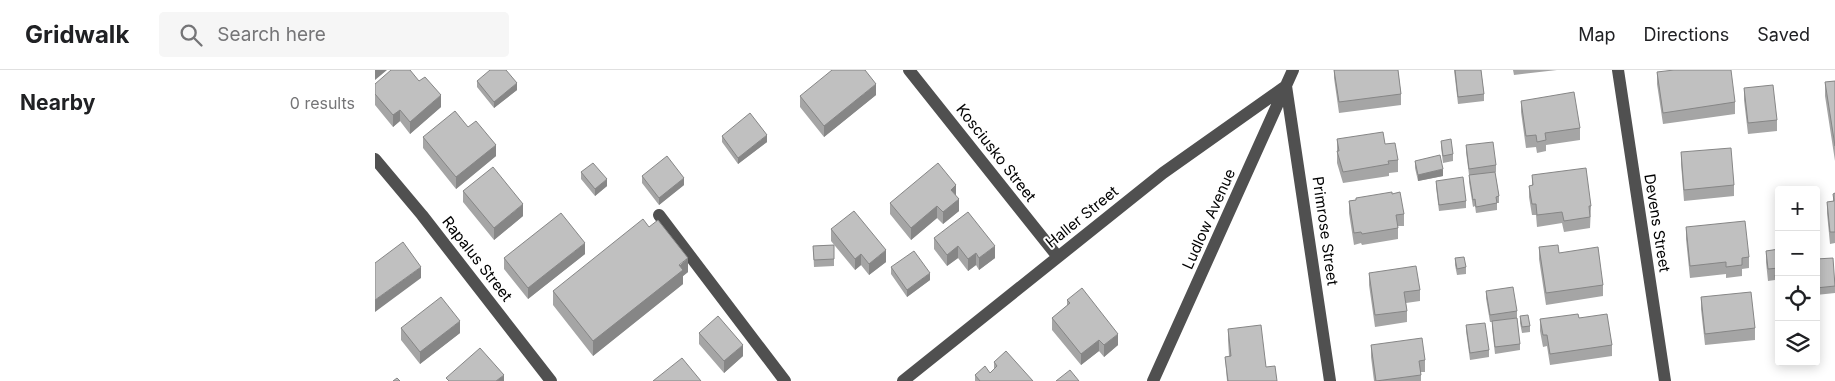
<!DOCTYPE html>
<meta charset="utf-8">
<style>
:root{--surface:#fff;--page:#f6f6f6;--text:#202124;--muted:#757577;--line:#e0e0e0}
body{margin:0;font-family:Inter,sans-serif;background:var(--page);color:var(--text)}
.controls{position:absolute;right:15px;bottom:15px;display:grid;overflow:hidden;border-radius:5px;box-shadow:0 2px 12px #0003}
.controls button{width:45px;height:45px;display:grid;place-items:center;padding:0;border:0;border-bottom:1px solid var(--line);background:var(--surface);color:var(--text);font:25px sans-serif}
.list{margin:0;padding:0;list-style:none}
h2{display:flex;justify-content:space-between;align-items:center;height:65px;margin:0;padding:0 20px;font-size:21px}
h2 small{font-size:16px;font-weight:400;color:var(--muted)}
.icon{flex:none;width:28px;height:28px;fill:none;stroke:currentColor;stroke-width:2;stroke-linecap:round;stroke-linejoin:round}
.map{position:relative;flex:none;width:1460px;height:311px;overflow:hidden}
header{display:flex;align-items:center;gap:30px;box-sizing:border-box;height:70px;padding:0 25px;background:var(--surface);border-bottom:1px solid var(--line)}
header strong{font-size:24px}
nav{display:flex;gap:28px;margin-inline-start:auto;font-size:18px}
.search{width:350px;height:45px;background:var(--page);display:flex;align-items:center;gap:12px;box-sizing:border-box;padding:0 18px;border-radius:5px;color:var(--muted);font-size:19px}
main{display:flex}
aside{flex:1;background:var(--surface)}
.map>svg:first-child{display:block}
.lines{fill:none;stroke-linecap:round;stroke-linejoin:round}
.minor{stroke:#505050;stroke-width:12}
.wall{fill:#a5a5a5}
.shaded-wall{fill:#868686}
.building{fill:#c0c0c0;stroke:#868686}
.labels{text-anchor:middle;stroke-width:4;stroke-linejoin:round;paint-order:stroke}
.street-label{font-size:15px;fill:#000;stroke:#fff}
</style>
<header>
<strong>Gridwalk</strong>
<div class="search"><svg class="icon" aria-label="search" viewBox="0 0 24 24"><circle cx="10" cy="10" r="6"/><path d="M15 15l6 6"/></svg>Search here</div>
<nav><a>Map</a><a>Directions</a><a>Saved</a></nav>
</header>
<main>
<aside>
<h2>Nearby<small>0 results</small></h2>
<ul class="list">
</ul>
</aside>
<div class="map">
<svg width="1460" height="311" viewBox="0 0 1460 311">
<rect width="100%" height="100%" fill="#fff"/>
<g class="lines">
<path class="minor" d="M534,0l149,187
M1243,0l47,311
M0,89l47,56 129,166
M284,145l126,166
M528,311l260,-208 123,-87 44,295
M778,311l140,-311"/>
</g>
<path class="wall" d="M959,0h64l3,24v11l-62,8 -5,-35z
M1079,0h27l3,24v7l-26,3z
M1138,0h44l-43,5z
M1282,2l78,30v12l-72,10 -6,-40z
M102,11l40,9 -23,18 -17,-21z
M1460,11v80l-10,-65v-14z
M0,14l66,23 -31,27 -10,-13 -7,6 -18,-22z
M1369,18l33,32v11l-29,3 -4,-34z
M501,25l-52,42 -24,-30v-11z
M1146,31l59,27v12l-34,5v6l-9,2 -1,-6 -10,1 -5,-36z
M93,57l28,29 -40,33 -33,-41v-11z
M347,66l45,6 -29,22 -16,-22z
M962,69l48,5 13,16v12l-9,1v3l-46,7 -6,-20z
M1066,71l12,13v7l-10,2 -2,-16z
M1091,75l30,20v7h-1l4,24v7h-2v7l-21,3 -1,-7 -2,1 -4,-25v-7l-3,-23z
M1306,82l53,33v11l-50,5 -3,-37z
M1040,91l28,15 -25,5 -3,-13z
M206,102l26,14 -12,10 -14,-17z
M1157,105l59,31 -1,22 -26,4 -2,-9 -25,4 -1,-12h-4l-3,-18v-11l3,-1z
M267,106l42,9 -25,20 -17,-22z
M1061,111l30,20v7l-27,3 -3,-24z
M88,121l60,25 -29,24 -31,-38z
M1460,123v50l-5,1 -3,-31v-11l6,-1v-7z
M1017,124l12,20v12h-6v13l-36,6 -1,-2 -7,2 -5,-32v-12z
M581,126l3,15 -16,13 -6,-6 -26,22 -21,-26v-11z
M1311,157l63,30v11l-7,1v7l-16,2v-4l-36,4 -4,-39z
M456,159l55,33 -17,13 -8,-10 -6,5 -24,-29z
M559,168l61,20 -16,12 -3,-5 -8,6 -10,-13 -11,8 -13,-17z
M459,175v21l-20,1 -1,-21z
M1164,177l20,6 44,32v11l-57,9 -7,-46z
M1404,179v63h-1l-3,-32 -7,1 -2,-19v-11z
M210,184l-57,45 -24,-30v-11z
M1080,188l11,9v7l-9,1 -2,-10z
M1441,189l19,21v13l-19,2z
M516,197l39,13 -23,17 -16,-23z
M313,202l-5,4v8l-90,72 -40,-51v-14z
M994,203l51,17v11l-14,2 1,8v11l-32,5 -6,-42z
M1111,221l31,20v7l-14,2 17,24v6l-25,4 -3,-26v-6h-2l-4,-24z
M1326,227l54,31v12l-50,5 -4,-36z
M692,230l51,45 -14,12 -5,-6 -18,14 -29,-35v-12l15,-12z
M1145,246l10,10v6l-8,1 -2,-10z
M1204,248l33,27v11l-62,9 -3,-19 -4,1 -3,-16v-12z
M1091,255l23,25v7l-19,3 -4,-29z
M26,258l59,5 -40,31 -19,-24z
M853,259l38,38 11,14h-50l-2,-24 4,-1 -1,-16z
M324,263l44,23 -19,17 -25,-29z
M996,275l54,15v12h-4v9h-47l-3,-24z
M619,292l39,19h-58v-6l15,-2 4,-3z"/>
<path class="shaded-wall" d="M0,0h12l-12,10z
M142,13v7l-23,18v-6z
M501,14v11l-52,42v-11z
M66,25v12l-31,27v-12z
M25,40v11l-7,6v-12z
M392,65v7l-29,22v-6z
M121,75v11l-40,33v-12z
M1068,99v7l-25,5v-6z
M309,108v7l-25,20v-7z
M232,109v7l-12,10v-7z
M581,115v11l-5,-6z
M584,129v12l-16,13v-12z
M148,134v12l-29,24v-12z
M562,136v12l-26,22v-12z
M210,173v11l-57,45v-11z
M583,176v12l-11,8v-11z
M620,176v12l-16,12v-12z
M511,180v12l-17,13v-11z
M601,183v12l-8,6v-12z
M486,184v11l-6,5v-11z
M313,188v14l-5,4v8l-90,72v-15z
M46,197v11l-46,34v-12z
M555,203v7l-23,17v-7z
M85,251v12l-40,31v-12z
M743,264v11l-14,12v-12z
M724,270v11l-18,14v-11z
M368,275v11l-19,17v-12z
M129,305v6h-8z"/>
<path class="building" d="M16,0h19l9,11 6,-4 16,18 -31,27 -10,-12 -7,5 -18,-21v-10z
M115,0h16l11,13 -23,19 -17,-21z
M457,0h33l11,14 -52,42 -24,-30z
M959,0h64l3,24 -62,8z
M1080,0h26l3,24 -26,3z
M1299,0h57l4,32 -72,11 -6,-41z
M1460,11v65l-10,-64z
M1398,15l4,35 -29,3 -4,-35z
M1199,22l6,36 -35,5 1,7 -9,2 -1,-7 -10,1 -5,-35z
M80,41l13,16 8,-6 20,24 -40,32 -33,-40z
M375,43l17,22 -29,23 -16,-22z
M1008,62l2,12 10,-1 3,17 -10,1 1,3 -46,8 -6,-21h2l-2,-12z
M1076,69l2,15 -10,2 -2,-15z
M1118,72l3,23 -27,4 -3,-24z
M1356,78l3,37 -50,5 -3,-38z
M1065,85l3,14 -25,6 -3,-14z
M292,86l17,22 -25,20 -17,-22z
M218,93l14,16 -12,10 -14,-17z
M563,93l18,22 -5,5 8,9 -16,13 -6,-6 -26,22 -21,-25z
M118,97l30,37 -29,24 -31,-37z
M1211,98l5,38h-2l1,11 -26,4 -2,-9 -25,3 -1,-11h-4l-3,-18 4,-1 -1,-10z
M1120,102l4,24 -3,1 1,6 -21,4 -1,-8 -2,1 -4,-25z
M1088,107l3,24 -27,4 -3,-24z
M1017,122v2l8,-2 4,22 -8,1 2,13 -36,6 -1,-2 -7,1 -5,-32 7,-1v-2z
M1460,123v39h-5l-3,-30 7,-1 -1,-7z
M479,141l32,39 -17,14 -8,-10 -6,5 -24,-30z
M593,142l27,34 -16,12 -3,-5 -8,6 -10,-13 -11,9 -13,-17z
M186,143l24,30 -57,45 -24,-30z
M268,149l6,8 9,-7 30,38 -9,7 4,5 -90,71 -40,-50z
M1370,151l4,36 -7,1v7l-16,2v-5l-36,4 -4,-39z
M28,172l18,25 -46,33v-37z
M459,175v14l-20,1 -1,-14z
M1183,175l1,8 39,-6 5,38 -57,8 -7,-46z
M1404,179v19l-11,1 -2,-18z
M539,181l16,22 -23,17 -16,-23z
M1089,187l2,10 -9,2 -2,-11z
M1458,188l2,28 -19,2v-29z
M1041,196l4,24 -16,2 3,19 -32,4 -6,-42z
M1400,205h4v26h-1z
M1138,217l4,24 -27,4 -4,-24z
M707,218l36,46 -14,11 -5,-5 -18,14 -29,-36 18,-15 -3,-3z
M1376,222l4,36 -50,6 -4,-37z
M66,227l19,24 -40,31 -19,-24z
M1203,244l1,4 28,-4 5,31 -62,9 -3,-19h-4l-3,-16z
M1153,245l2,11 -8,1 -2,-11z
M343,246l25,29 -19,16 -25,-28z
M1142,248l3,26 -25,3 -3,-26z
M1110,253l4,27 -19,3 -4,-28z
M886,255l5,42 9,-1 2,15h-49l-3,-24 6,-1 -3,-27z
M1047,268l3,22 -6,1 2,14 -45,6 -5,-36z
M105,278l24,27 -8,6h-47l-3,-3z
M631,281l27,30h-53l-5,-6 10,-9 5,7 7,-7 -3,-4z
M307,288l19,23h-48z
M695,300l9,11h-23z
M22,308l3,3h-7z"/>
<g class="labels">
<g class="street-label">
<text transform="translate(621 83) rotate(52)" y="5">Kosciusko Street</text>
<text transform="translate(707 147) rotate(-39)" y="5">Haller Street</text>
<text transform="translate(834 149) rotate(-66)" y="5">Ludlow Avenue</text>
<text transform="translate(1282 153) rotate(81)" y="5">Devens Street</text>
<text transform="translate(950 161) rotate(82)" y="5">Primrose Street</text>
<text transform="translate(102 189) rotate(52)" y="5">Rapalus Street</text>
</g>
</g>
</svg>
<div class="controls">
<button>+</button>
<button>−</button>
<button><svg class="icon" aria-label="locate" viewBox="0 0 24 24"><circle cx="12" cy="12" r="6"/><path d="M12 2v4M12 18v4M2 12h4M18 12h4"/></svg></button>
<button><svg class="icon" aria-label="layers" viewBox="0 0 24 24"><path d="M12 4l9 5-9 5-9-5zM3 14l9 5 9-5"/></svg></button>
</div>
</div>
</main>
